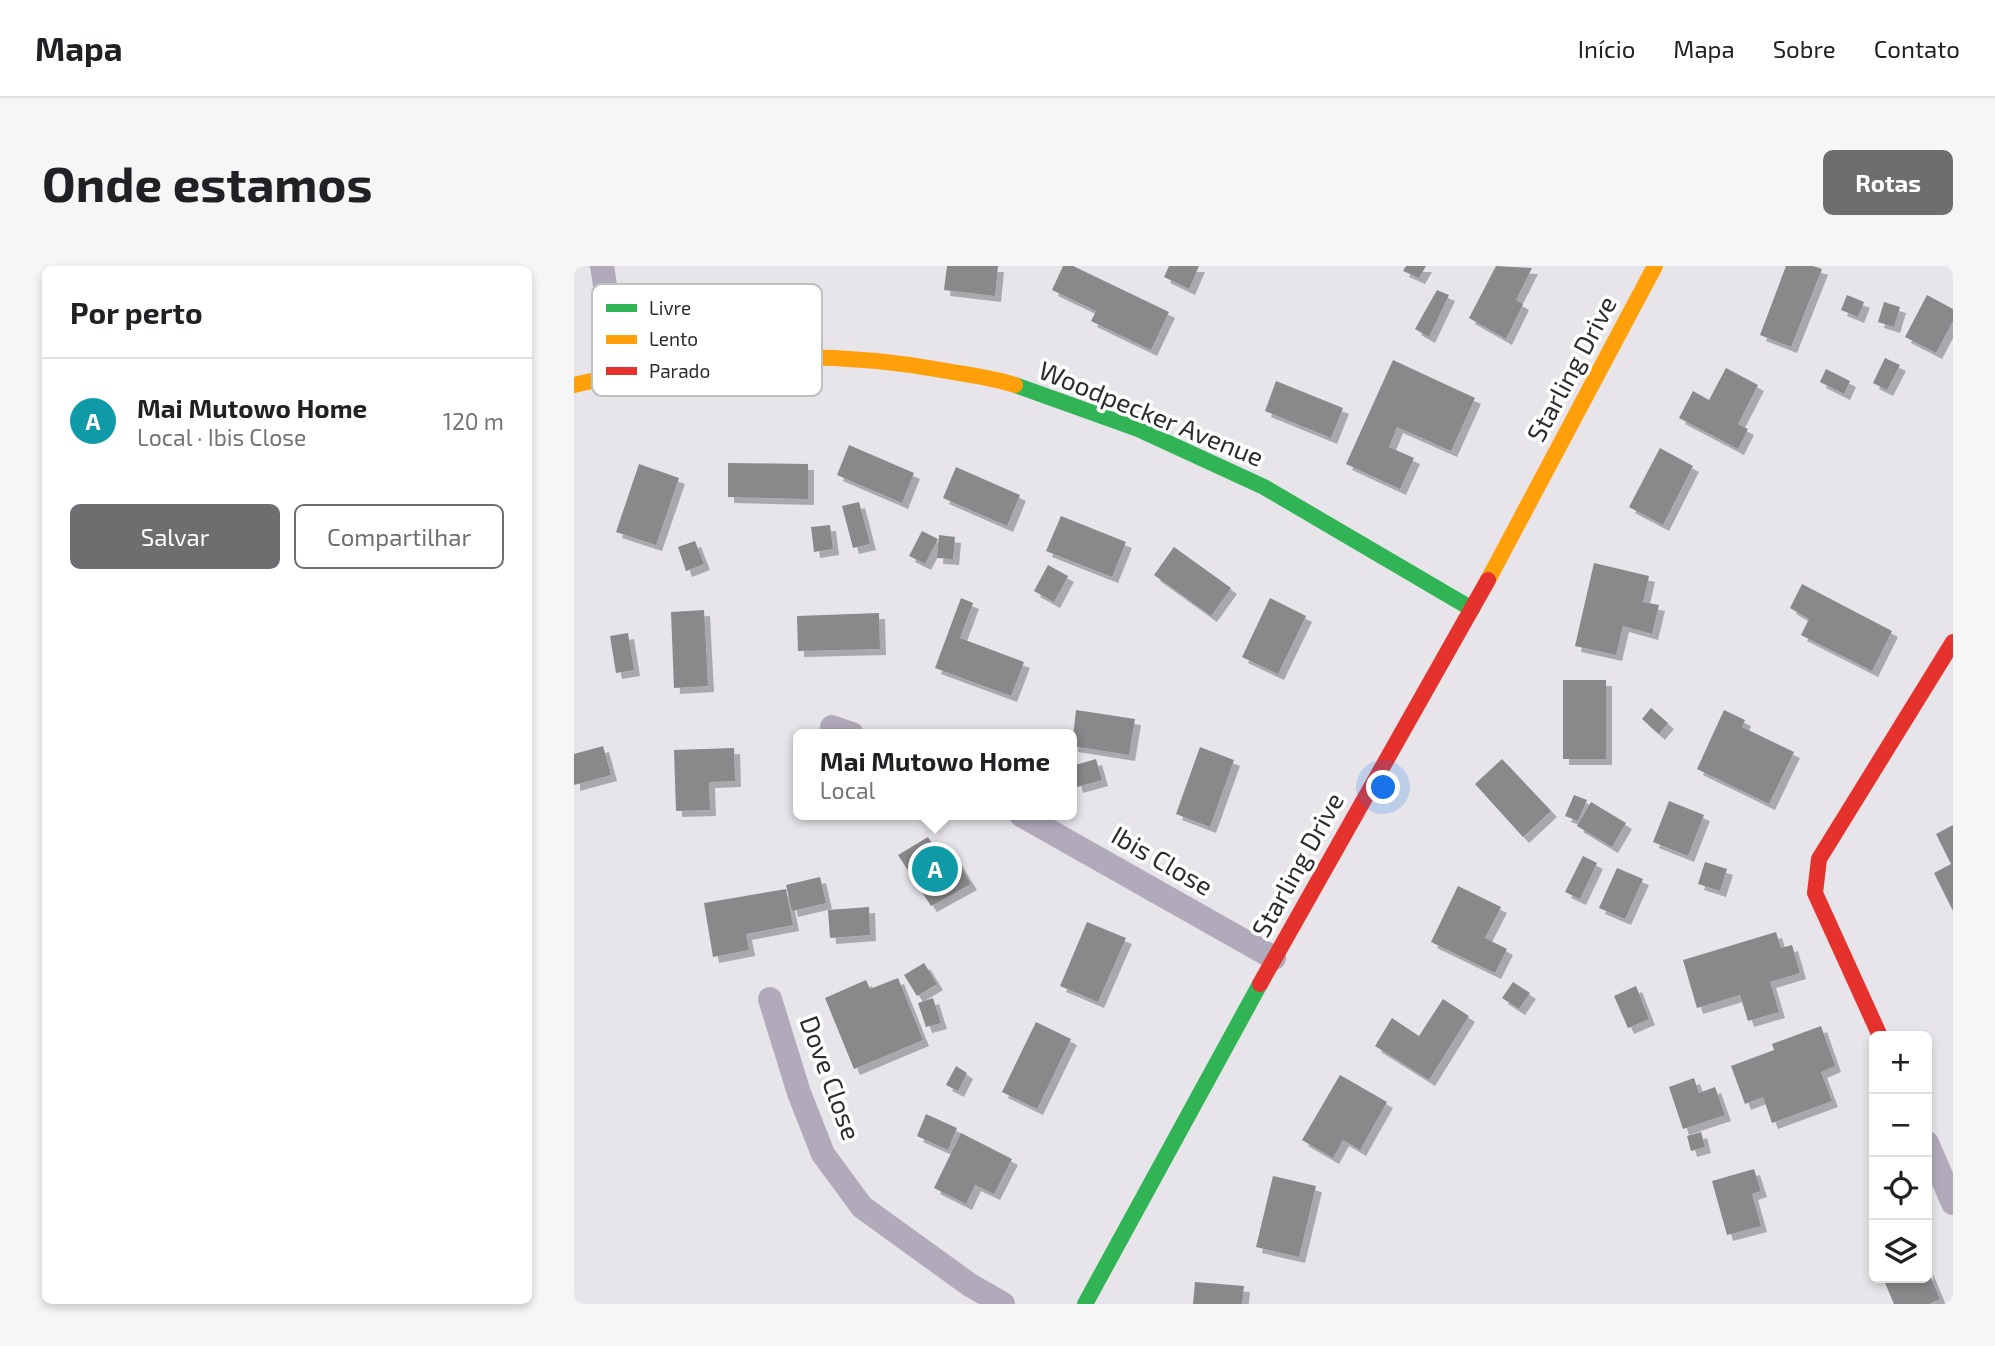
<!DOCTYPE html>
<html lang="pt">
<meta charset="utf-8">
<style>
:root{--surface:#fff;--page:#f6f6f6;--text:#202124;--muted:#757577;--line:#e0e0e0;--accent:#6e6d70}
body{margin:0;font-family:"Exo 2",sans-serif;background:var(--page);color:var(--text)}
.controls{position:absolute;right:21px;bottom:21px;display:grid;overflow:hidden;border-radius:10px;box-shadow:0 4px 10px #0003}
.controls button{width:63px;height:63px;display:grid;place-items:center;padding:0;border:0;border-bottom:2px solid var(--line);background:var(--surface);color:var(--text);font:35px sans-serif}
.you{position:absolute;left:810px;top:522px;width:24px;height:24px;margin:-18px;border:5px solid #fff;border-radius:50%;background:#1a73e8;box-shadow:0 0 0 10px #1a73e833}
.badge{display:grid;place-items:center;width:46px;height:46px;border-radius:50%;background:var(--accent);color:#fff;font-size:23px;font-weight:700}
.pin{position:absolute;translate:-50% -50%;border:4px solid #fff;box-shadow:0 2px 7px #0006}
.popup{position:absolute;left:219px;top:463px;width:284px;height:91px;box-sizing:border-box;display:grid;place-content:center;border-radius:10px;background:var(--surface);filter:drop-shadow(0 2px 5px #0005);font-size:23px;white-space:nowrap;color:var(--muted)}
.popup b{font-size:26px;color:var(--text)}
.popup::after{content:'';position:absolute;left:50%;top:100%;margin-left:-14px;border:14px solid transparent;border-top-color:var(--surface)}
.list{margin:0;padding:0;list-style:none}
h2{display:flex;justify-content:space-between;align-items:center;height:91px;margin:0;padding:0 28px;font-size:30px}
h2 small{font-size:23px;font-weight:400;color:var(--muted)}
.list li{display:grid;grid-template-columns:46px 1fr auto;gap:21px;align-items:center;box-sizing:border-box;height:126px;padding:0 28px;border-top:2px solid var(--line)}
.list b{display:block;font-size:26px;white-space:nowrap}
.list p{margin:0;font-size:23px;white-space:nowrap;color:var(--muted)}
.list em{font-size:23px;font-style:normal;color:var(--muted)}
.actions{display:flex;gap:14px;padding:21px 28px}
.actions a{flex:1;padding:16px 0;border:2px solid var(--accent);border-radius:10px;text-align:center;font-size:24px;color:var(--accent)}
.actions .main{background:var(--accent);color:#fff}
.icon{flex:none;width:38px;height:38px;fill:none;stroke:currentColor;stroke-width:2;stroke-linecap:round;stroke-linejoin:round}
.map{position:relative;flex:none;width:1379px;height:1038px;overflow:hidden;border-radius:10px}
header{display:flex;align-items:center;gap:42px;box-sizing:border-box;height:98px;padding:0 35px;background:var(--surface);border-bottom:2px solid var(--line)}
header strong{font-size:33px}
nav{display:flex;gap:38px;margin-inline-start:auto;font-size:24px}
.intro{display:flex;align-items:center;justify-content:space-between;box-sizing:border-box;height:168px;padding:0 42px}
h1{margin:0;font-size:49px}
.button{padding:18px 32px;border-radius:10px;background:var(--accent);color:#fff;font-size:24px;font-weight:700}
main{display:flex;gap:42px;padding:0 42px}
aside{flex:1;background:var(--surface);border-radius:10px;box-shadow:0 4px 10px #0003}
.map>svg:first-child{display:block}
.building{fill:#89888b;filter:url(#shadow)}
.lines{fill:none;stroke-linecap:round;stroke-linejoin:round}
.street{stroke:#b0aaba;stroke-width:24}
.fast{stroke:#30b455;stroke-width:16}
.slow{stroke:#ff9f0a;stroke-width:16}
.jam{stroke:#e5322d;stroke-width:16}
.labels{text-anchor:middle;stroke-width:7;stroke-linejoin:round;paint-order:stroke}
.street-label{font-size:26px;fill:#2d2c2f;stroke:#fff}
.key{fill:#fff;stroke:#c0c0c1;stroke-width:2}
.key-label{font-size:19px;fill:#2d2c2f}
</style>
<header>
<strong>Mapa</strong>
<nav><a>Início</a><a>Mapa</a><a>Sobre</a><a>Contato</a></nav>
</header>
<div class="intro"><h1>Onde estamos</h1><a class="button">Rotas</a></div>
<main>
<aside>
<h2>Por perto<small></small></h2>
<ul class="list">
<li><span class="badge" style="background:#0f9aa8">A</span><div><b>Mai Mutowo Home</b><p>Local · Ibis Close</p></div><em>120 m</em></li>
</ul>
<div class="actions"><a class="main">Salvar</a><a>Compartilhar</a></div>
</aside>
<div class="map">
<svg width="1379" height="1038" viewBox="0 0 1379 1038">
<defs>
<filter id="shadow"><feDropShadow dx="6" dy="6" stdDeviation="0" flood-color="#0004"/></filter>
</defs>
<rect width="100%" height="100%" fill="#e7e5ea"/>
<path class="building" d="M373,0h51l-3,30 -51,-6z
M489,0h10l96,46 -18,38 -60,-29 5,-10 -44,-21z
M595,0h30l-10,23 -25,-12z
M832,0h20l-7,12 -16,-7z
M922,0l36,2 -16,32 7,4 -17,35 -37,-21z
M1212,0h27l9,3 -31,78 -31,-12z
M863,24l12,5 -20,42 -14,-8z
M1273,29l17,7 -6,15 -17,-7z
M1353,29l26,14v12l-17,32 -31,-16z
M1310,36l16,5 -6,20 -16,-5z
M1311,92l15,7 -13,25 -14,-7z
M819,94l82,38 -24,53 -54,-24 -8,20 25,11 -14,31 -54,-25z
M1152,102l32,17 -20,39 10,5 -10,20 -59,-31 14,-27 16,9z
M1252,103l24,12 -6,13 -24,-12z
M702,115l67,27 -12,30 -66,-27z
M275,179l65,28 -12,30 -65,-28z
M1086,182l33,18 -30,59 -34,-18z
M154,197l80,1v35l-80,-2z
M65,198l40,14 -23,67 -40,-13z
M382,201l64,28 -13,31 -64,-28z
M285,236l11,42 -17,4 -11,-42z
M487,250l65,26 -14,35 -66,-26z
M256,259l3,24 -19,3 -3,-25z
M348,265l16,8 -13,25 -16,-8z
M365,269l16,2 -2,22 -16,-1z
M121,275l9,23 -18,7 -8,-24z
M600,281l57,41 -20,28 -57,-41z
M1020,297l55,13 -6,26 16,3 -7,29 -29,-8 -7,29 -41,-9z
M474,299l20,11 -14,26 -20,-11z
M1228,318l90,47 -20,40 -71,-36 8,-16 -19,-11z
M387,332l12,5 -13,35 64,24 -13,34 -76,-28z
M696,332l36,18 -28,58 -36,-17z
M130,344l4,76 -34,2 -3,-76z
M305,347l1,36 -82,2 -1,-35z
M54,367l6,37 -18,3 -6,-37z
M989,414h43v79h-43z
M1077,442l17,15 -9,11 -17,-15z
M502,444l59,9 -6,36 -57,-9z
M1150,444l21,10 -3,7 52,25 -25,52 -72,-35z
M29,480l8,29 -37,10v-31z
M626,481l34,13 -24,67 -34,-13z
M160,482l1,33 -26,1 1,28 -34,1 -2,-61z
M522,493l6,21 -25,7 -5,-21z
M928,493l49,52 -28,26 -48,-53z
M1000,529l13,5 -9,21 -13,-5z
M1095,535l35,14 -16,41 -35,-14z
M1017,536l35,21 -14,24 -35,-21z
M1379,559v86l-19,-38 17,-9 -15,-30z
M354,571l12,18 10,-5 21,34 -40,22 -33,-51z
M1009,590l14,7 -17,36 -15,-7z
M1131,596l22,7 -7,22 -22,-7z
M1043,602l26,11 -18,40 -26,-11z
M246,611l6,26 -34,8 -6,-26z
M884,620l43,21 -16,31 22,11 -12,24 -64,-31z
M212,623l7,36 -47,9 3,16 -36,7 -9,-54z
M295,641l1,28 -40,3 -2,-28z
M513,656l39,16 -28,64 -38,-16z
M1202,666l5,16 11,-3 8,28 -30,9 9,30 -31,9 -8,-26 -43,13 -14,-48z
M350,697l13,21 -20,12 -13,-21z
M324,712l25,62 -69,29 -29,-71 41,-18 4,9z
M939,716l17,11 -11,16 -17,-11z
M1062,720l13,33 -21,9 -14,-32z
M359,732l8,25 -15,4 -8,-24z
M869,733l26,17 -40,64 -54,-34 17,-28 27,18z
M462,756l35,17 -34,70 -35,-17z
M1247,760l14,40 -14,6 11,29 -60,22 -9,-26 -18,7 -14,-38 43,-16 -2,-6z
M382,800l11,7 -9,18 -12,-6z
M766,809l47,27 -27,48 -17,-10 -10,18 -31,-18z
M1120,812l5,15 16,-6 10,28 -42,14 -14,-42z
M352,848l31,14 -9,22 -31,-14z
M1127,866l4,15 -14,4 -4,-15z
M387,867l51,26 -18,35 -19,-9 -9,19 -32,-16z
M1180,903l7,22 -9,3 9,32 -34,9 -15,-54z
M699,910l43,10 -17,71 -43,-10z
M1353,1002l13,31 -11,5h-35l-11,-26h44z
M621,1016l49,4 -2,18h-49z"/>
<g class="lines">
<path class="street" d="M28,0l17,108
M258,461l20,7
M447,549l253,143
M196,733l29,94 24,61 39,53 108,78 33,19
M1353,877l26,60"/>
<path class="fast" d="M441,119l123,44 126,58 208,122
M511,1038l175,-320"/>
<path class="slow" d="M0,119c123,-30 248,-37 373,-14 22,4 46,7 68,14
M914,314l167,-314"/>
<path class="jam" d="M686,718l228,-404
M1306,770l-65,-143 4,-34 134,-217"/>
</g>
<g class="labels">
<g class="street-label">
<text transform="translate(998 103) rotate(-62)" y="9">Starling Drive</text>
<text transform="translate(577 148) rotate(22)" y="9">Woodpecker Avenue</text>
<text transform="translate(588 595) rotate(30)" y="9">Ibis Close</text>
<text transform="translate(724 599) rotate(-61)" y="9">Starling Drive</text>
<text transform="translate(256 812) rotate(70)" y="9">Dove Close</text>
</g>
</g>
<rect x="18" y="18" width="230" height="112" rx="10" class="key"/>
<rect x="32" y="38" width="31" height="8" fill="#30b455"/>
<rect x="32" y="69" width="31" height="9" fill="#ff9f0a"/>
<rect x="32" y="101" width="31" height="8" fill="#e5322d"/>
<g class="key-label">
<text x="75" y="49">Livre</text>
<text x="75" y="80">Lento</text>
<text x="75" y="112">Parado</text>
</g>
</svg>
<div class="controls">
<button>+</button>
<button>−</button>
<button><svg class="icon" aria-label="locate" viewBox="0 0 24 24"><circle cx="12" cy="12" r="6"/><path d="M12 2v4M12 18v4M2 12h4M18 12h4"/></svg></button>
<button><svg class="icon" aria-label="layers" viewBox="0 0 24 24"><path d="M12 4l9 5-9 5-9-5zM3 14l9 5 9-5"/></svg></button>
</div>
<div class="you"></div>
<div class="pin badge" style="left:361px;top:603px;background:#0f9aa8">A</div>
<div class="popup"><b>Mai Mutowo Home</b>Local</div>
</div>
</main>
